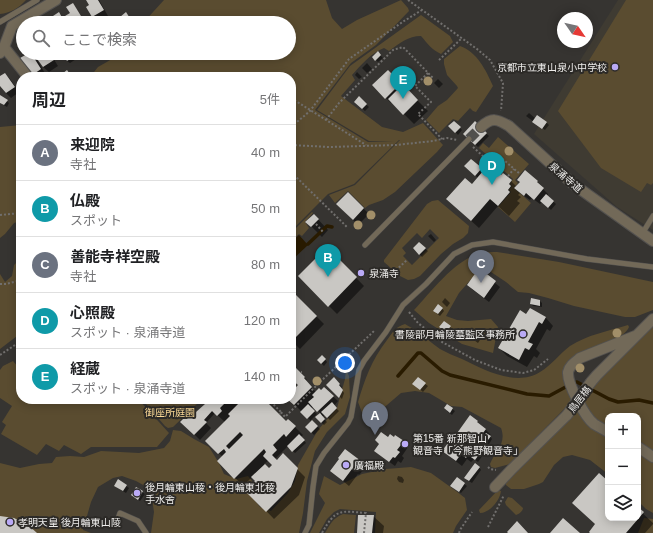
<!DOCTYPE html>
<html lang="ja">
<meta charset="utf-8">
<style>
:root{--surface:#fff;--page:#f2f2f2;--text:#202124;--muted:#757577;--line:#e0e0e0;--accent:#655f82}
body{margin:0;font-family:Helvetica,"Noto Sans JP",sans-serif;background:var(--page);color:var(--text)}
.controls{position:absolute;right:12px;bottom:12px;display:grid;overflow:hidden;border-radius:8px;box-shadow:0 2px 10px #0003}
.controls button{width:36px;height:36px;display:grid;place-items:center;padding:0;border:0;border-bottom:1px solid var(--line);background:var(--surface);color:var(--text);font:20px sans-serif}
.compass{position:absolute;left:557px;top:12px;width:36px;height:36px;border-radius:50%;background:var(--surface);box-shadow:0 2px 10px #0003;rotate:124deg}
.you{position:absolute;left:345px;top:363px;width:14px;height:14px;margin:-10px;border:3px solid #fff;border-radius:50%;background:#1a73e8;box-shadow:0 0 0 6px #1a73e833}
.badge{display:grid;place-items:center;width:26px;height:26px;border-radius:50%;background:var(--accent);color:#fff;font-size:13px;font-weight:700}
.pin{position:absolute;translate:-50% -33px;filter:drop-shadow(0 1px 2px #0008)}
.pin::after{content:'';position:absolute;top:21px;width:14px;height:12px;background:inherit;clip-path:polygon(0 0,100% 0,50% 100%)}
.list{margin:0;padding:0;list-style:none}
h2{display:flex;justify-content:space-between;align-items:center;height:52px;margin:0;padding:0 16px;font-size:17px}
h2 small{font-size:13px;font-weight:400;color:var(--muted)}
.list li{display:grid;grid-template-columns:26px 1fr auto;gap:12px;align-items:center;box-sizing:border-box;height:56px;padding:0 16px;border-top:1px solid var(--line)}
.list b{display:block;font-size:15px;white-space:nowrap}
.list p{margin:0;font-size:13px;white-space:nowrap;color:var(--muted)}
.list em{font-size:13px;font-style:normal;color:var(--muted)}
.icon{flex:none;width:22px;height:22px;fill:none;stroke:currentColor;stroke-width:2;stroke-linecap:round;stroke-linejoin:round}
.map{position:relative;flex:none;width:653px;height:533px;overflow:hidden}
.search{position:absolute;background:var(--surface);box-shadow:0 2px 10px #0003;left:16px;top:16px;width:280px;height:44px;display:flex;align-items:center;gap:10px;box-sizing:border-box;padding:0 14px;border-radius:22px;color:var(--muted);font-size:15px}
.panel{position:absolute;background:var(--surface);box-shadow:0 2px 10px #0003;left:16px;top:72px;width:280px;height:332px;border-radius:16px}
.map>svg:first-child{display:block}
.built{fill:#3f3b32}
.green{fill:#5a4c30;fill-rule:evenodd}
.water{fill:#291b00}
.shadow{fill:#0007;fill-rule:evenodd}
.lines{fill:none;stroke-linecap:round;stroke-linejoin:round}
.stream{stroke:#291b00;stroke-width:3.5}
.building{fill:#c9c7c3;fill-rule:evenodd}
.minor-tunnel{stroke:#51504d;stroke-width:10;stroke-dasharray:10 5;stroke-linecap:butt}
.service-casing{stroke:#53514f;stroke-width:6}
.minor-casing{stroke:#53514f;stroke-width:12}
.path{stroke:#716f6d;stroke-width:2;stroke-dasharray:2 2;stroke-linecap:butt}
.service{stroke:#726958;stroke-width:5}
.minor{stroke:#726958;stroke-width:10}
.minor-bridge-casing{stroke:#53514f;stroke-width:12;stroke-linecap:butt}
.minor-bridge{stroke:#726958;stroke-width:10}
.tree{fill:#a28f69}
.poi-dot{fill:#baaaf6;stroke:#2c2a27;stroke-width:1.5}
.labels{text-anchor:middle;stroke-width:4;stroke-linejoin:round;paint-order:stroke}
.poi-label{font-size:10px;fill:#edecea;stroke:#2c2a27;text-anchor:start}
.street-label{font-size:10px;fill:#edecea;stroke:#2c2a27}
.park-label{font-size:10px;fill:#fbd996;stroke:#2c2a27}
</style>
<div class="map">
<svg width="653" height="533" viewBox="0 0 653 533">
<rect width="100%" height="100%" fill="#363431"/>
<path class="built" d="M618,0h35v230l-36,-23 -83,-73z"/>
<path class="green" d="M0,0h26c-7,8 -16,13 -26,14z
M164,0h162l6,18 10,11 15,-9 44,-20 7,8 1,3 -33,34 -25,18 -36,47 53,32 26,-1h-25l-52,-31 33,-44 71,-51 29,21 3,6 -12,12c-9,-4 -14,-11 -20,-18 -13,0 -21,7 -32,15l-5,-3c-13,5 -23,17 -32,27l3,5 -14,16 41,31 21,5 20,-9 20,22 -6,7 -42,40 -12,8 -14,5 -4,3 -17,-17 -13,12 -6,-8 26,-10 45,-45h-1l-45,44 -26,10 -37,37v-154h-201l8,-10 14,-8 4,-6h173v-30h-146z
M626,0h27v183l-2,2 -4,-2 -6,9 -40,-24 -43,-57z
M460,46c17,6 26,24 33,40l-17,26 -3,-1 -3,-3 -12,13 -5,-2 -14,14 -13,-13 12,-14 9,-6 11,-12 -1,-2 -10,-11 -3,-11v-5z
M21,125v96l-7,2 -9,11 -5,4v-111z
M498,137l31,27 -14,16 3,3 -4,5 17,15 -16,19 -17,-15 13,-15 -2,-2 3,-4 -2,-2 3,-5 -9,-8 -2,2 -12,-11 -2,-6 -9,-8 4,-5 6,5z
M438,200l31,26 -1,7 -5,5 -10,6 -12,10 -21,22 -6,3 -6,1 -8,-4 -16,-14v-2l43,-56 5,-3zM430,229l9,9 -27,27 -9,-9 3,-3 -4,-5 15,-15 5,5z
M312,212l1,1 -8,9 4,6 -7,8 -3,-2 -8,7v-8z
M497,252l62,10 94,20v28l-18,7h-10l-51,-11 -26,-8 -19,-5 -11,-1 -12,-10 -18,-12 -8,-1 -21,24 -13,23 11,4 11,1 23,-2 7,8 -5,26 -31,-9 -33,-21 -15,-13c17,-18 42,-52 68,-57 4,-1 10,-1 15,-1z
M21,258v75l-21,16v-75l5,8 7,-6 2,-11z
M405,324c3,2 7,4 11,6 8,6 15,13 24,19 7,4 15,7 22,10 22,11 55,28 78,13 12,-7 19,-18 30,-26 17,-11 38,-15 58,-21l1,2c-4,12 -44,26 -56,32l-1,40 -3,5 -59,60 -15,4 -4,-1 -1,-3c5,-13 17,-20 11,-36l-39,-21 -11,-1 -22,-13 -14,-2 -14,2 -21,18 -17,4 -5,-13c7,-23 13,-41 29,-62 6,-8 8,-13 18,-16z
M653,325v188l-7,-4 -8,-8v-85h-30v58l-18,-14 -18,-5 -9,2 -9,8 -11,17 -4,2 -15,5h-13l-5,-4v-3l65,-65 29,-40z
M13,361l6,7 2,-1v32h117l31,34 -12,14h-66l-10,7 -17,-9 -5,6 -13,-7 -9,11 -36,-21 5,-9 -4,-3 10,-16 -12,-8v-28l3,-4z
M346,369l3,7 1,21 -5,17 -18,18 -12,19 -8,30 -4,32 -4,20h-148l3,-21 -2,-13 -7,-13 -9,-5 -14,-5 -9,2 -15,9 -7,15 -8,28 8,3h-91v-70l20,5 19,-4 13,-1 4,-6 14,-1 14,1 17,-6 38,2 25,-5 6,-7 3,-11 8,1 13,8 15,8 10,16 5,11 12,5 12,-3 4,5 -2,13 10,13 11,4 17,-18 7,-12 3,-16 20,-35 19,-22 8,-29z
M149,399h49l1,2v1l-26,25 -5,1 -3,-2 -19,-22 1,-3z
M411,467l20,6 25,18 9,7 2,12 -11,16 -3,7h-78l1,-21 -36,-3 -6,3 -7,7 -8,14h-9l15,-30 -6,-9 5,-18 16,9 22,-11 24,-5z
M498,490l3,1c-1,9 -11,22 -21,22l-1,-3z
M508,497l4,1 11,10c0,3 -4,6 -7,7l-10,-10 -1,-3z
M343,514l13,1 -2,18h-29c6,-10 7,-14 18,-19z
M644,518l9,1v14h-15z"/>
<path class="water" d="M299,235l9,10 -17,16v-19z"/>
<path class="shadow" d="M87,0h12l9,16 -10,6 -5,-5 -5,-10 2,-1z
M75,7l8,12 -7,4h-5l-4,-6 4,-3z
M52,19l4,4h-10z
M30,53l6,5 10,17 -4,2h-8l-2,-2z
M42,53h8l8,13 -9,6 -6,-5z
M65,53h18l1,1 -14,9 -3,-2z
M378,53l5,5 -5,4 -5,-5z
M367,63l5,6 -5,4 -5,-5z
M388,71l40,40 -14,13 -22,-22 -1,1 -18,-18z
M357,72l5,5 -3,2 -4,-4z
M5,74l5,5 9,13 -8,6 -5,-5 -6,-9v-7z
M438,79l5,5 -4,4 -5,-5z
M0,96l9,7 -2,4 -7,-4z
M359,98l10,9 -4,4 -10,-9z
M529,113l7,6 10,3 3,3 -4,5 -19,-14z
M454,122l8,8 -4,5 -8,-9z
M475,123l14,13 -11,11 -13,-13z
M466,166l15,3 3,3 18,5 9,4 6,6 4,-5 4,-11 18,16 -1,1 6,6 -1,2 9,8 -5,6 -9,-8 -2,2 -8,-6 -2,2 -10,-7 -2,2 3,2 -4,4 3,2 -11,13 -11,-10 -19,22 -32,-29 32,-8 -1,-13z
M348,193l21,21 -11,11 -21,-21z
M314,215l14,15 -6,7 -15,-15z
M431,234l5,6 -2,2 -6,-6z
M419,243l9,8 -6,6 -8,-9z
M327,248l37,38 -27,28 -38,-38z
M479,270l21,17 -11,15 -16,-12 -5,-5z
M291,291l33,33 -24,25 -9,-9z
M445,298l5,5 -3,4 -5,-5z
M531,300l9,1 2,2v4l-9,-1 -2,-2z
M442,308l2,3 -4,5 -4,-3z
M530,309l16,9 7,8 -3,5 -3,-2 -11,20 4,4 -3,5 -3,-2 -7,11 -20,-11 -8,-8 27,-33z
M450,327l2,2 -3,5 -6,-5z
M478,337l2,3 -2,3 -7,-5z
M322,356l5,6 -3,4 -6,-6z
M296,369l11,11 -2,1 11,11h5l3,-4 14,13 -4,5 5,5 -9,9 -5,-5 -3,2 5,5 -3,3 -7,-7 4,-4 -7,-8 -3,3 6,5 -6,6 9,9 -6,6 -8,-8 6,-5 -23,-23h2v-6l8,-8 -8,-8v-2z
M334,379l8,8 -1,1 3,5 -2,6 -14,-14z
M425,384l3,2 -5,6 -7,-6z
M201,399h69l3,3 -4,4 17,16 2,-2 15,15 -2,2 5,6 -11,10 -7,-7 -13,13 2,2 6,-6 22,22 -6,18 -25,24 -27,-28 9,-10 -4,-4 -9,9 -24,-25 4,-4 -17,-16 19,-19 -10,-9 -9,10 5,5 -11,12 -18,-18 14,-9 9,-8 6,7 2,-1zM269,460l4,5 -4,4 -5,-5z
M447,405l8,6 -3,4 -5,-4z
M470,417l16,13 5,5 -1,1 2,3 -4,7 -2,-2 -4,5 -1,-1 -2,3 4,4 -5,7 -4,-3 -3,3 -4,-3 -5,7 -13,-10 -5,-5 20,-6 6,6 -2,3 4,4 6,-10 -7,-5 -2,3 -7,-4 -6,-6z
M388,438l15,4 5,5 -6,9 2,2 -3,5 -3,-2 -3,5 -14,-10 -5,-5z
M361,462l5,5 -7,8 -1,-1 -9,12 -18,-15z
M479,467l2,3 -9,13 -5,-3z
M398,476l4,1 2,3 -1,3 -4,-1 -2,-3z
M608,482v36h30v-9l15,14v1l-8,9h-54l5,-8 -23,-22z
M464,484l3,2 -6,7 -7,-5z
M115,486h11l3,2 -3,5z
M142,492l3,2 -5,7 -8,-6z
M373,516l11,10 -1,7h-25z"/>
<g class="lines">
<path class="stream" d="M308,244l19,-18 5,1
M398,376l20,-23h3l21,18 8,4 77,19 22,2 24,-13 4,-1 32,17 9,3 21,-2 14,3"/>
</g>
<path class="building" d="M86,0h12l6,10 -12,7 -6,-10 3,-2z
M73,3l8,13 -11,7 -5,-7 5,-3 -4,-6z
M59,12l6,11h-8l-4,-7z
M126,12l5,8 1,-1 3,4h-11l-4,-6z
M378,51l3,4 -6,6 -3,-4z
M29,53h2l10,16 -10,7 -11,-18z
M40,53h9l5,7 -11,7 -8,-11z
M63,53h17l-13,8 -5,-7z
M67,70l5,7h-14z
M388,70l13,13 -16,16 -13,-14z
M5,73l10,14 -9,6 -6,-7v-10z
M403,84l15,16 -15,15 -15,-16z
M0,95l8,5 -4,5 -4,-2z
M359,96l8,8 -5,5 -8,-7z
M537,115l10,7 -5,7 -10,-7z
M454,121l7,6 -6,6 -7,-7z
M475,121l12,12 -12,12 -12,-11z
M471,159l11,9 -7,8 -11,-10z
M489,164l12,11 2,-2 9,7 -3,4 2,2 -3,4 2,2 -12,14 -8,-7 -19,22 -25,-22 19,-21 7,6z
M525,170l13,11 -1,1 7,6 -10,12 -8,-7 -2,3 -10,-8 6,-6 -3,-2z
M348,192l16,16 -11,12 -17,-16z
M546,194l8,7 -6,7 -8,-7z
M314,214l5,5 -8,8 -6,-5z
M419,242l7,6 -7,7 -6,-7z
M327,247l30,30 -29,30 -30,-31z
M479,268l17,13 -12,17 -17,-13z
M291,290l26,26 -26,26z
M531,298l9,2v6l-10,-2z
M438,304l5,4 -5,6 -5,-3z
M530,308l16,9 -4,7 -3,-2 -11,20 5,2 -4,6 -4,-2 -6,12 -21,-12 22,-38 6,4z
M444,321l7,5 -5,6 -7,-5z
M471,331l8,6 -4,4 -8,-5z
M322,355l4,4 -5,5 -4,-4z
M296,368l9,9 -1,1 8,9 -18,18 -7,-6h4v-7l7,-7 -7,-6v-6z
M334,377l6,7 -1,1 4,5 -4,8 -13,-13z
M418,377l8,6 -6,7 -8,-6z
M324,387l10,9 -17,16 -9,-10 6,-5 -2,-2 7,-7 2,2z
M200,399h29l-9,9 2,3 -5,5 -5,-5 -8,9 3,2 -13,13 -14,-13 13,-13 3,3 9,-8z
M235,399h31l-1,1 21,21 2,-2 8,7 -10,11 -2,-3 -11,11 4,5 -5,5 5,5 6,-7 15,15 -7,19 -25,25 -21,-21 10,-10 -4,-4 14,-13 4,4 3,-3 -9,-9 3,-4 -2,-3 -30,30 -17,-18 9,-9 -2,-3 -6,5 -13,-13 25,-25 -2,-2 11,-11zM240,432l3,3 -14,14 -3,-3z
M332,402l5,6 -10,10 -6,-6z
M308,404l7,7 -8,8 -7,-7z
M447,404l6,4 -3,5 -6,-5z
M320,413l5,6 -4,4 -6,-6z
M470,415l8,6 -1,1 9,7 -12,16 -9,-6 -2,3 -8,-6z
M312,420l6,6 -7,7 -6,-6z
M381,432l7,5 2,-3 4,3 1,-2 9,6 -7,9 3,2 -5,6 -2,-1 -4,5 -15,-11 5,-7 -4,-4z
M486,433l5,3 -6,8 -2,-1 -4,4 -2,-1z
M299,434l6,6 -13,12 -5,-6z
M455,438l11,7 -3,4 6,4 -3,5 -5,-4 -5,7 -14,-10 6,-8 2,1z
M345,449l16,12 -7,9 -2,-1 -9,12 -13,-10 9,-12 -1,-1z
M477,449l4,3 -6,8 -4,-3z
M475,463l5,4 -11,14 -5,-3z
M599,473l9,8v37h30v-11l6,5 -18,21h-36l-1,-1 6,-8 -23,-21z
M457,477l8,6 -6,9 -9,-6z
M118,479l9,6 -4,6 -9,-5z
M136,487l7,4 -5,9 -7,-5z
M358,515h16l-2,18h-15z
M0,516l14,2 14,7 9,8h-37z
M563,518l17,15h-30z
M517,521l11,12h-20l-1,-1z"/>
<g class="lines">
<path class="minor-tunnel" d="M469,139l12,-12"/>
<defs>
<path id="service" d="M0,22l37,-22
M642,234l11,-18
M365,245l104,-106
M119,516l1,-3 18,8 8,12
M305,533l4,-8 4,-38 3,-21 8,-13 24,-30 3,-6 8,-47 5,-9 22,-29 17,-27 23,-21 28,-30 18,-9 21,-3 94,17 66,8"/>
<path id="minor" d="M4,47l24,30
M0,53l4,-6 8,-21 44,-26
M481,127c11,-10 16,-8 28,-1l64,58 80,57
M591,382l6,-7 56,-56
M608,432c-5,-3 -9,-5 -14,-8 -9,-7 -27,-40 -26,-52 1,-6 7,-10 12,-14l55,-22
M638,447l15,10
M495,487l16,-17 56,-55"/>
</defs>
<use href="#service" class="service-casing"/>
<use href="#minor" class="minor-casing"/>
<path class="path" d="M408,0l69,49 13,11 13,23 -2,28
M439,60l23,-22
M428,73l-13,13 16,16 -13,12 24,25
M291,98l75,47
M326,120l13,-17 54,-53 10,-3 30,31
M291,127l19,-16 39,-52 55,-38 18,-11
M291,145l38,2 67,-2 37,-4 14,-3 10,2
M473,147l13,12 12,-4 22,19
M481,167l4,-6
M291,172l57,56
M508,176l6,-7
M0,215l21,-2
M316,224l7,8
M393,273l14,-13
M0,284h6l15,-4
M409,312l9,11 24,19 33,18 26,10 22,3 11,-3 14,-11
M0,355l21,-14
M301,372h1
M291,383l5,4
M274,399l-3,3 10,10 -1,2
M281,412l4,5 35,-35 54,-51
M488,467l2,2 6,1
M488,527l16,-32
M322,533c14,-25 18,-22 44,-20l-2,20
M459,533l1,-3 12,-18"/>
<use href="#service" class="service"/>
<use href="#minor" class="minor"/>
<defs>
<path id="minor-bridge" d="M567,415l24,-33"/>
</defs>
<use href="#minor-bridge" class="minor-bridge-casing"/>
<use href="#minor-bridge" class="minor-bridge"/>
</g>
<g class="tree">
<circle cx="428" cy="81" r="4.5"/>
<circle cx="509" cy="151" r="4.5"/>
<circle cx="499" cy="164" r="4.5"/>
<circle cx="371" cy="215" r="4.5"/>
<circle cx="358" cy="225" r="4.5"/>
<circle cx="617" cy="333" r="4.5"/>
<circle cx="580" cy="368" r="4.5"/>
<circle cx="317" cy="381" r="4.5"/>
</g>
<g class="poi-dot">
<circle cx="615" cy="67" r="4"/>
<circle cx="361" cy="273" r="4"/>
<circle cx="523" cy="334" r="4"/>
<circle cx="405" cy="444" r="4"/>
<circle cx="346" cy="465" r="4"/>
<circle cx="137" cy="493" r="4"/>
<circle cx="10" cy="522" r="4"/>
</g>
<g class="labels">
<g class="poi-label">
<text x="607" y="71" text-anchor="end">京都市立東山泉小中学校</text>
<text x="369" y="277">泉涌寺</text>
<text x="515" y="338" text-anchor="end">書陵部月輪陵墓監区事務所</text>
<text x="413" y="442">第15番 新那智山<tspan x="413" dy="12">観音寺「今熊野観音寺」</tspan></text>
<text x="354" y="469">廣福殿</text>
<text x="145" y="491">後月輪東山稜・後月輪東北稜<tspan x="145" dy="12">手水舎</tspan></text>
<text x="18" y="526">孝明天皇 後月輪東山陵</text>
</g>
<g class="street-label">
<text transform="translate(566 177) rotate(41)" y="4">泉涌寺道</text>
<text transform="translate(579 399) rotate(-53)" y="4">鳥居𣘺</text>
</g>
<g class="park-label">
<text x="170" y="416">御座所庭園</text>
</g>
</g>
</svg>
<div class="controls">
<button>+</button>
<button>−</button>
<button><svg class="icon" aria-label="layers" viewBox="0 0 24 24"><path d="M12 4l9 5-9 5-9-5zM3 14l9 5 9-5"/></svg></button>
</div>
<svg class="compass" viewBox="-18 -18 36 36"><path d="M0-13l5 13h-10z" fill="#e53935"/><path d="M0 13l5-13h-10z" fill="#757577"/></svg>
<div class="you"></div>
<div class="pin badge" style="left:375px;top:435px;background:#6b7280">A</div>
<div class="pin badge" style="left:328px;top:277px;background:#0f9aa8">B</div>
<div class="pin badge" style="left:481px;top:283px;background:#6b7280">C</div>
<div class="pin badge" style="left:492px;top:185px;background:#0f9aa8">D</div>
<div class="pin badge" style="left:403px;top:99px;background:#0f9aa8">E</div>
<div class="search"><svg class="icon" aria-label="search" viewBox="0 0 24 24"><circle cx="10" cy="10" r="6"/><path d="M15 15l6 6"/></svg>ここで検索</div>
<section class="panel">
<h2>周辺<small>5件</small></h2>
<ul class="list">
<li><span class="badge" style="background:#6b7280">A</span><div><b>来迎院</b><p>寺社</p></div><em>40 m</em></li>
<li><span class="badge" style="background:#0f9aa8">B</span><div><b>仏殿</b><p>スポット</p></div><em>50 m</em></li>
<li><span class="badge" style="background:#6b7280">C</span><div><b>善能寺祥空殿</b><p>寺社</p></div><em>80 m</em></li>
<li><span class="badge" style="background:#0f9aa8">D</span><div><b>心照殿</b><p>スポット · 泉涌寺道</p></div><em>120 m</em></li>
<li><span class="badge" style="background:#0f9aa8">E</span><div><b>経蔵</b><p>スポット · 泉涌寺道</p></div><em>140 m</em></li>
</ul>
</section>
</div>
